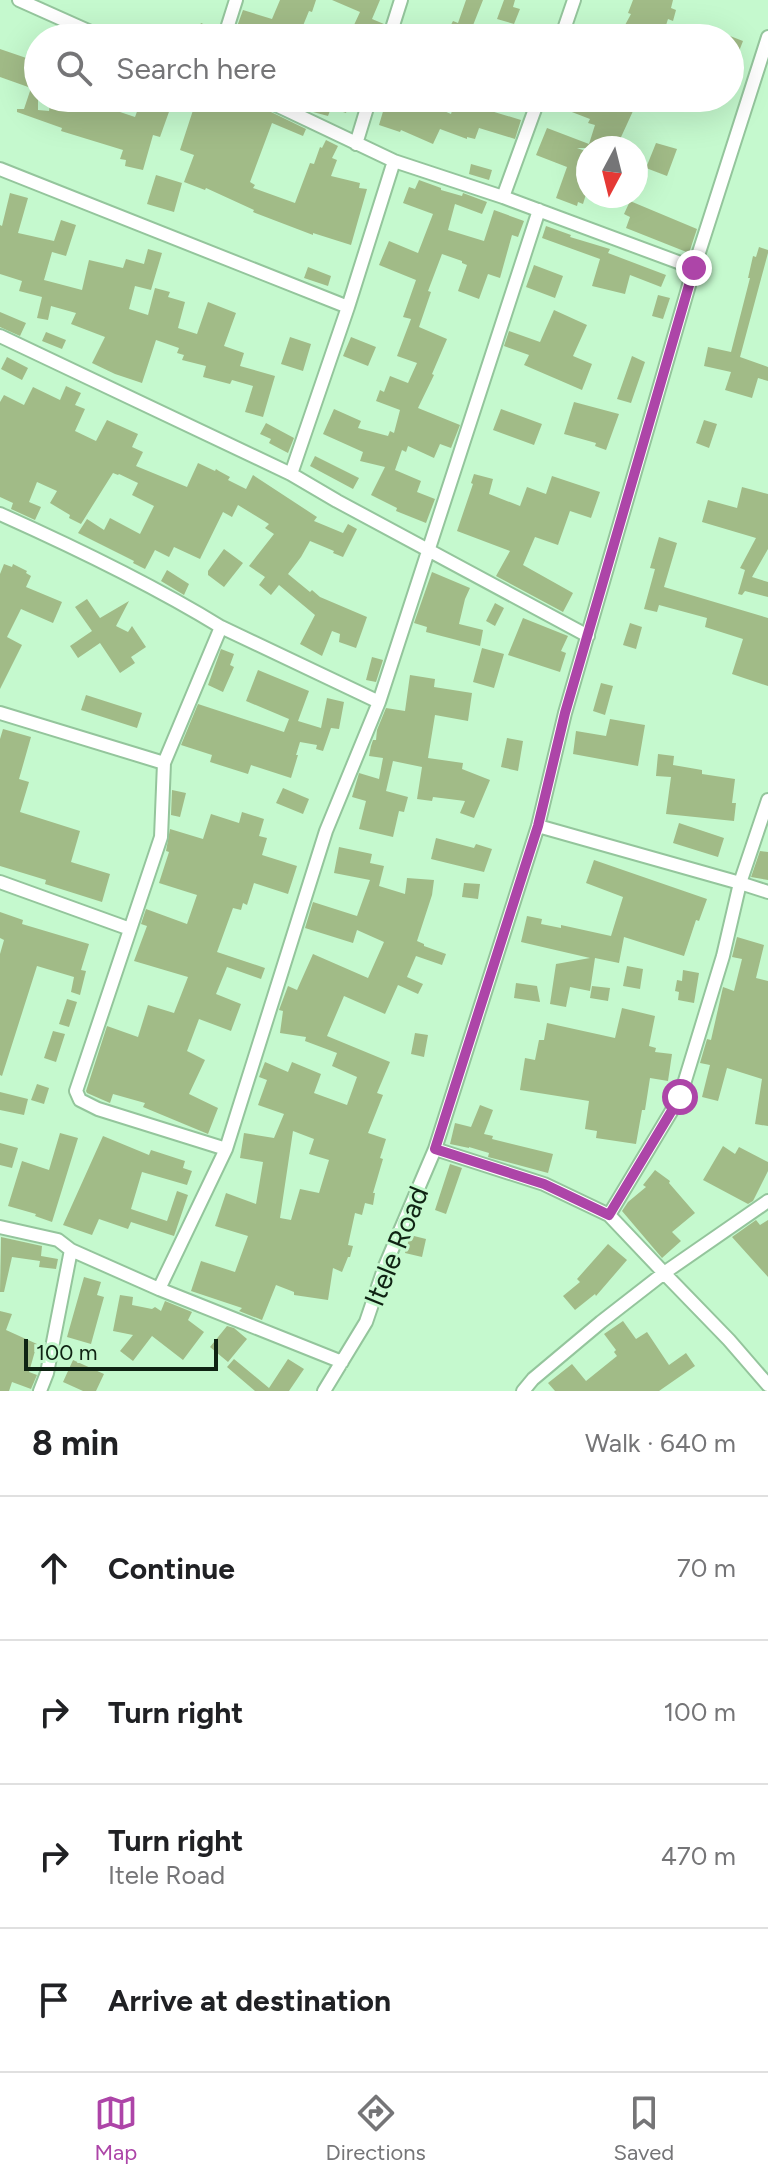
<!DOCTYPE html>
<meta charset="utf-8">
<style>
:root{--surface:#fff;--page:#f2f2f2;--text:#202124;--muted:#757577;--line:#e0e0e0;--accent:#ad45a8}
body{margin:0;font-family:Figtree,sans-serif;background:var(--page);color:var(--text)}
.compass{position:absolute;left:576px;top:136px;width:72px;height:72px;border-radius:50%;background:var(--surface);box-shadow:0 8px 32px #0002;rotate:187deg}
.scale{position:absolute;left:24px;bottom:20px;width:194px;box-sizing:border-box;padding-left:8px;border:4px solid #0f2313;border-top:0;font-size:22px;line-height:28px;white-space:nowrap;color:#0f2313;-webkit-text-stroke:6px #c5f9ce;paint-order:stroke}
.stop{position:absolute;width:24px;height:24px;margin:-18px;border:6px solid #ad45a8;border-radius:50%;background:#fff}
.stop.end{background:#ad45a8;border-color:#fff;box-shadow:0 2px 8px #0008}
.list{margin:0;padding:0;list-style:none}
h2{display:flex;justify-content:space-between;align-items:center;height:104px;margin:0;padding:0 32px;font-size:34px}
h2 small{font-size:26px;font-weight:400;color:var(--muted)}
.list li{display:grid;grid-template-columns:52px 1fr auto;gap:24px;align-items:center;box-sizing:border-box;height:144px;padding:0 32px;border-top:2px solid var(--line)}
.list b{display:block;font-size:30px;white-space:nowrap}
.list p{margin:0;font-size:26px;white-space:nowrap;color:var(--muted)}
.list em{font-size:26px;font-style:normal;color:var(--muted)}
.icon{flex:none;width:44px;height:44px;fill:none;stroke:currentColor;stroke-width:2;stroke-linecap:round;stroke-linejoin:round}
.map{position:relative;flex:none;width:768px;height:1391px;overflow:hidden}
.search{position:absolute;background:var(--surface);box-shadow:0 8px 32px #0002;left:24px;right:24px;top:24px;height:88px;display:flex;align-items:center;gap:20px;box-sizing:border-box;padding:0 28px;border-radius:44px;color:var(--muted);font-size:30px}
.sheet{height:680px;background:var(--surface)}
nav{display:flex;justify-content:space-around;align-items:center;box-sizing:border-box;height:112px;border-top:2px solid var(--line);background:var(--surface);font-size:22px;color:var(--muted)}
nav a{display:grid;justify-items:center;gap:4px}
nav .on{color:var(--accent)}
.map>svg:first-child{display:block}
.building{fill:#a1bb87;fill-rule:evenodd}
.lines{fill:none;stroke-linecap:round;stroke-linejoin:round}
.street-casing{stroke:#94c59c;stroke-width:16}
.street{stroke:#fff;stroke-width:12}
.route{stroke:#ad45a8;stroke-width:10}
.labels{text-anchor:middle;stroke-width:6;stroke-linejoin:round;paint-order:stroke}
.street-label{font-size:28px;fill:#0f2313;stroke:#c5f9ce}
</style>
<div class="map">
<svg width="768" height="1391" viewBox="0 0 768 1391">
<rect width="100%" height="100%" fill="#c5f9ce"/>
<path class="building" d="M280,0h36l-4,12 -3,-1 -11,27h-54v-2l-9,-4 8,-22 29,9z
M332,0h48l-8,19 12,5 -3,10 -7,-3 -4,7h-22l12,-26z
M466,0h17l-15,38h-24l9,-17 5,2z
M504,0h11l-2,7 7,2 -6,15 -17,-5z
M633,0h40l-2,8 5,2 -3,11 -5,-2 -6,19h-44l13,-24 -3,-1z
M201,23l16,7 -2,8h-21z
M730,36l13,5 -12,31h-1z
M0,49l38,13v48l11,1 2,-13h48l-3,6 39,13 7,-19h32l-1,11h-3l-10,28 -7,-2 -10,35 -18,-4 1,-6 -6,-1 3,-9 -62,-19 1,-3 -45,-16v-3h7l7,-21 -31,-11z
M197,98l45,13 3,-10 5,5 21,6 35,17 -3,7 -31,-13 -22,59 5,3 -2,3 42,15 15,-40 4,1 6,-17 2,1 4,-8 12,6 -6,12 5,2 -6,16 29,7 -1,5 8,1 -16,56 -38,-12v2l-60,-23 1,-2 -48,-22 -1,2 -21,-8 10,-27 -14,-5z
M293,98h58l-5,15 -15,-5 -3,8 -15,-4 -22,-10z
M387,98h27l37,16 5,-16h29l-4,10 40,12 -6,19 -36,-11 -4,11 -8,-2v2l-27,-10 -7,15 -32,-14 -1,2 -21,-7z
M568,98h71l-23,50h-39l11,4v24l-5,13 4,2 -4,13 -5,-2 -1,4 -21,-8 11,-31 -31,-12 11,-27 42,16 6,-19 -7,-2 2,-4 -26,-10z
M656,143l21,6 -10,27 -21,-8z
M471,164l21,6 -3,10 -20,-6z
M156,175l26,8 -8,29 -27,-8z
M419,180l22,8v2l21,6 1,-3 24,9 -5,12 -27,-10 -7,26 36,11 10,-31 30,11 -6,16 -6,-2 -12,43 -12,-4 -9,25 -21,-8 9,-26 -5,-2v-2l-20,-7 -14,37 3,1 -12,35 28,12 -15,35 2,1 -16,33 42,17 -9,23 -11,-4 -6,14 -26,-12 -2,6 -4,-2 -7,20 26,11 -4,11 18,7 -9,24 -30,-12 1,-3 -26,-13 14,-28 -25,-6 3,-9 -40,-18 11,-25 27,12 -3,7 30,8 2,-5 4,2 6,-23 -24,-9 4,-11 4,2 6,-16 18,7 9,-20 -20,-7 14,-37 -8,-2 13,-37 -37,-15 10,-24 29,12 15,-39 -30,-11 6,-16 6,2z
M10,193l18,5 -10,35 36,8 7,-21 15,5 -10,31 -14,-4 -8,28 38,10 7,-30 34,8 3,-9 18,5 4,-15 14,4 -11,37 -16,-4 -6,23 19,6 7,-27 15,4 -2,5 17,5 -7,26 19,6 11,-32 28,11 -12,33 20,7 -4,13 35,10 -12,41 -18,-5 8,-26 -21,-6 -2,4 -27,-7 3,-11 -24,-6 2,-5 -7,-2 2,-5 -23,-8 -14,43 -27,-9 -23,-11 13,-26 -34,-13 5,-11 -25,-7 -3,14 -11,-2 5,-21 -23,-6 3,-10 -22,-7v-49l2,1z
M630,201l67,28 -8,24 -63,-25 4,-11 -6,-3z
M546,226l25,9 -1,2 40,12 -2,4 58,22 -5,12 -31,-12 -5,19 -33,-8 8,-27 -58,-21z
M759,247l9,3v3l-28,104 28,10v14l-10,-3 -6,20 -27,-8 6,-18 -27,-6 4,-19 23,5 19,-74h-2l5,-22 3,1z
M534,265l29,11 -8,22 -29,-11z
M308,267l23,9 -3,10 -24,-8z
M658,295l12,3 -7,21 -11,-3z
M554,310l33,15 -14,31 19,8 -10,26 -58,-25 5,-10 -25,-9 5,-15 31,11z
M0,312l26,11 -6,13 -20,-9z
M46,332l20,8 -4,9 -20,-8z
M290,337l21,7 -8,27 -22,-7z
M351,337l25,10 -8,19 -25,-10z
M632,356l13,6 -14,41 -14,-4z
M7,357l21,11 -6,12 -21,-11z
M66,386l15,7 -6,12 10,4 -10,22 21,10 11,-21 31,14 -6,13 11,5 -7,14 51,21 11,-24 17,8 1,-2 3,2 11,6 -2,3 18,9 7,-14 64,42 -3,4 29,12 5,-9 9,5 -14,28 -10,-4 1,-2 -24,-10 -9,16 -13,17 22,18 2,-2 8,7 47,20 -11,31 -17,-6 1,-8 -8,-3 -10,25 -22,-12 15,-29 -36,-30 -8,10 -12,-10 6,-8 -16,-11 25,-32 -9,-6 4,-4 -31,-19 -6,12 -9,-5 -23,47 -26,-12 -5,10 -14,-7 -10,19 -12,-6 1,-2 -56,-28 9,-14 17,11 6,-12 30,16 14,-28 -22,-11 6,-12 -19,-9 -1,1 -5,-2 -32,51 -12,-6 1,-3 -20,-12 7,-12 -20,-9 -8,20 12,5 -6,13 -24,-11 2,-6 -13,-6v-95l4,-7 20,10 9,-18 27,13z
M574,402l45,12 -13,36 -11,-4 1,-3 -32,-9z
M501,409l41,15 -8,21 -41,-15z
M704,420l13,4 -8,24 -13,-5z
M266,423l28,15 -6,15 -19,-10 2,-4 -11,-5z
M315,456l44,22 -6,11 -43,-23z
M474,474l19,5 -4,15 31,12 7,-19 19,7 6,-18 48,16 -9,26 -21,-7 -12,34 -23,-8 -12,28 50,28 -10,19 -67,-36 14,-25 -53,-20 16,-47 -2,-1z
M742,487l26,7v55l-16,28 16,5v15l-23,-6 -3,4 -4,-1 7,-24 -5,-2 16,-30 -54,-16 6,-22 29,8z
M659,537l18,6 -13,44 104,31v68l-36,-12 11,-35 -38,-12 2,-9 -48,-13 -2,7 -13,-3 11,-40 -5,-1z
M224,549l19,14 -19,24 -16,-12v-4z
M4,564l8,3 1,-3 14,7 -1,2 5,3 -5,11 36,15 -9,21 -32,-14 -14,28 15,8 -22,44v-115z
M167,570l22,14 -5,11 -23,-14z
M432,572l38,16 -5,11 -6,25 24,6 -3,16 -54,-14 1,-5 -13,-4z
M87,599l13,19 29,-17 -13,25 12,6 4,-6 14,21 -15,10 4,6 -15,10 -20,-30 -22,15 -8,-12 22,-15 -17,-24z
M495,603l9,5 -9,18 -9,-5z
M523,618l45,18 -7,15 5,2 -6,19 -52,-17z
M630,623l12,4 -6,22 -13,-4z
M482,648l22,6 -10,34 -21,-6z
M221,649l13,5 -4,11 4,2 -11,25 -15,-7z
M372,657l11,3 -7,22 -10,-2z
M258,670l51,21 -11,30 23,7 6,-30 17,4 -5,27 -8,-1 -8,23 -7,-2 1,-4 -17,-3 -4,13h2l-7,23 -40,-13 -3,9 -38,-12 2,-7 -31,-10 17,-41 86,28 5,-13 -43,-18z
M410,675l25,4 -1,8 38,6 -4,28 -33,-6 -7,43 35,5 -1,6 28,11 -16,38 -14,-5 5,-12 -32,-4 -1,4 -15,-2 5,-32 -29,-6 -7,30 22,6 -4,15 -5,-1 -6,26 -34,-8 7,-28 -14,-4 7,-24 20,6 4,-21 -14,-2 2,-10 2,-6h3l1,-10 9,-22 19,3z
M601,683l12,3 -8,29 -12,-4z
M86,695l56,18 -5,15 -56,-18z
M610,719l35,6 -7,41 -65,-12 3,-23 30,5z
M3,729l28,8 -12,42 10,3 -9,30 60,19 -9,31 39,12 -8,28 -57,-18 1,-4 -46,-14v-127z
M507,738l16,3 -5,30 -17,-4z
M658,754l16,2 -1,9 29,5v4l33,5 -3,24h4l-2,18 -68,-7 5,-37 -15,-1z
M283,788l26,11 -6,15 -27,-11z
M172,790l14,3 -6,24 -9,-2z
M242,812l22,7 -5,17 8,2 -5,17 35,11 -9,28 -34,-11 -7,22 -4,-2 -2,7 -8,-2 -16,44 48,16 -4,11 -34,-12 -11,27 25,10 -10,27 -32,-12 -12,32 18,9 -16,34 29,14 -10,26 -65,-27 2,-4 -32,-9 -3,9 -23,-10 -1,-2 21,-65 31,11 10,-32 26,8 14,-36 -54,-16 13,-35 -6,-2 5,-15 41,15 10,-29 -38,-12 10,-31 -3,-1 4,-22 33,10 8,-25 28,9z
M679,823l45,15 -6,19 -45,-14z
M436,838l38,10 2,-4 16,5 -8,23 -53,-13z
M339,847l33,7 -2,9 14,3 -5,20 26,8 2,-16 27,2 -2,15 -15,46 7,3v2l22,8 -4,11 -26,-9 -9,21 16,7 -5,10 -20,-9 -13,29 -41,-18 -17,40 63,26 -13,31 6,2 -15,38 18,6 -6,19 3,1 -10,34h2l-2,12 -8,-2 -3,12 -7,-2 -7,32 5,1 -3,11h-2l-6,15 -9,-4 -5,32 -34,-5v-3l-18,-7 -14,35 -23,-9 3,-3 -51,-17 10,-30 34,11 13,-36 -33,-10 11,-33 30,11 7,-42 -23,-4 4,-25 30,5 10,-24 -26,-9 9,-25 -8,-3 6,-15 23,10 4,-10 29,12 -7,19 33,12 10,-28 -25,-11 5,-13 -32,-12 1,-4 -26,-4 3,-22 -4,-1 9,-24 9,4 16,-36 55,24 16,-36 -27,-12 -4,13 -48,-15 8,-26 44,14 13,-36 -36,-7zM293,1131l21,8 -5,15 20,6 -10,33 -19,-4 -9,31 -11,-2z
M760,851l8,1v28l-17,-3z
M594,860l113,39 -8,22 -3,-1 -12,36 -60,-19 -5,26 -24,-5 -5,33 -20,-4 -4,20 -16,-3 6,-40 34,-6 -69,-16 6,-26 15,3 -1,5 20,4v-3l50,11 12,-39 -37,-14z
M464,883l16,1 -2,15 -16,-2z
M0,912l23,8 -1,4 67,20 -8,26 5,1 -6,24 -9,-3 3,-15 -37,-11 -35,110 -2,-1v-121l4,-14 -4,-2z
M737,937l27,8 -8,33 12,3v145l-13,-2 7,-45 -35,-11 -9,33 -16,-4 8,-32 -10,-2 7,-24 4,1 12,-53 11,4 8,-32 -10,-2z
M627,966l16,3 -3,20 -17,-3z
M683,970l16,3 -5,30 -16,-3 1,-8 -4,-1 2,-11 5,1z
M516,983l21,3 3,16 -26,-4z
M592,986l18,2 -2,13 -18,-3z
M67,999l10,3 -8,25 -10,-3z
M622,1008l33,8 -6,30 7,2 -1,4 17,2 -4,27 -18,-3 -5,32h-3l-6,34 -40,-6 1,-7 -12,-2 4,-28 -69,-11 5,-32 10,2 4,-20h5l3,-17 68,15z
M53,1031l12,3 -9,28 -12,-4z
M415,1033l13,2 -4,22 -13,-3z
M37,1084l12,4 -5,16 -13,-4z
M0,1092l28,7 -4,16 -24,-5z
M480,1105l13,5 -9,24 9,2 -1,3 61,15 -5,19 -60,-16 1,-4 -20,-6v1l-19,-4 5,-21 16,4z
M60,1133l18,5 -26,84 -17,-6 1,-2 -28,-8 14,-45 27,9z
M103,1136l46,19 2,-5 34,11 -2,7 9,3 -5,14 -45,-13 -11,37 36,12 10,-30 11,4 -14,41 -43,-14 -3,7 -29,-10 -7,16 -29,-10z
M0,1143l18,5 -6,20 -12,-3z
M723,1146l12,8 4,-7 29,15v9l-15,30 -5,3 -45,-24z
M450,1164l12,4 -16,46 -11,-4z
M655,1170l15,11 -1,2 26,30 -23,19 9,9 -19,17 -40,-47 6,-9 18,-15 -3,-2z
M756,1220l4,5 8,-5v57l-36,-40z
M410,1235l16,4 -4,18 -17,-4z
M1,1237l41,9 -1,10 17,3 -2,10 -17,-2 1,-6 -28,-4 -8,35h-4z
M608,1244l19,16 -31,36 -1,-2 -20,16 -12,-14 17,-14 -3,-3z
M84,1277l17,5 -4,13 7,2 -13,47 -24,-7z
M120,1295l13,2 -1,8 20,4 3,-2 6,4 4,-10 27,11 -4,8 16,12 -21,28 -31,-24 -19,25 -13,-10 13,-16 -20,-4z
M0,1311l12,3 -6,16 31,14 -8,28 8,3 -6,14 -19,-7 -3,9h-9z
M623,1321l13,18 11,-7 22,33 17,-12 9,13 -36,25h-104l-7,-8 24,-19 14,17 31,-25 -3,-4 2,-2 -12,-16z
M227,1326l7,2 13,11 -19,23 -18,-15z
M234,1359l35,29 19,-29 16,10 -15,22h-34l-28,-24z
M73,1360l31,14 -8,17h-13l-20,-9z"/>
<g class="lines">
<defs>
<path id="street" d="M19,0l85,38
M224,38l12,-38
M389,38l12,-38
M561,38l13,-38
M253,98l21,6 120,57 109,36 191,71
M356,144l14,-46
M0,169l348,138
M503,197l36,-99
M0,336l291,138 46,27 251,135
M291,474l57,-167 46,-146
M0,514c76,34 151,70 221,113l158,75
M221,627l-57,136 -3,74 -85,254 4,9 18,9 128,40
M0,713l164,50
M768,800l-28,83 28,9
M538,826l202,57 -17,73 -43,141 -71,118
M0,882l130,47
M435,1149l109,35 65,31 55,58 104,-72
M0,1227l58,13 13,10 88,39 183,73
M159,1289l67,-140 100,-318 53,-129 160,-492
M40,1391l7,-18 24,-123
M324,1391l42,-69 19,-56 50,-117 103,-323 27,-113 129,-445 74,-231
M523,1391l10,-12 68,-57 63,-49 65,67 39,45"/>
</defs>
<use href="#street" class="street-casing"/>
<use href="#street" class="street"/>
</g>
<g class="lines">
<path class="route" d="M680,1097l-71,118 -65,-31 -109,-35 103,-323 27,-113 129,-445"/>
</g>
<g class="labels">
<g class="street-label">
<text transform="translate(396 1246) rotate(-68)" y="10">Itele Road</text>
</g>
</g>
</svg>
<svg class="compass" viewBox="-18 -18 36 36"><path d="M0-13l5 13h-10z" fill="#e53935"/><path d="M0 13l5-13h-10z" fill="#757577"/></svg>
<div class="scale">100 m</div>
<div class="stop" style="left:680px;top:1097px"></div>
<div class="stop end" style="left:694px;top:268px"></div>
<div class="search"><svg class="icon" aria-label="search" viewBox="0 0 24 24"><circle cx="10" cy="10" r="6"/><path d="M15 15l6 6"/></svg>Search here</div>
</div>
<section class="sheet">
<h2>8 min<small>Walk · 640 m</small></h2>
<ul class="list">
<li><svg class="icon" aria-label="ahead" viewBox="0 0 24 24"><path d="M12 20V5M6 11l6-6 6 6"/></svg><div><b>Continue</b></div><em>70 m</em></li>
<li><svg class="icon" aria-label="right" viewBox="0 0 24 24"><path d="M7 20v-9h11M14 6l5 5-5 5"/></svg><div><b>Turn right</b></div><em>100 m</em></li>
<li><svg class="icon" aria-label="right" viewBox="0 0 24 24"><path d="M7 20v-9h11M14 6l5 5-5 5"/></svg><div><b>Turn right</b><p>Itele Road</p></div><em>470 m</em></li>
<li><svg class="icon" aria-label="arrive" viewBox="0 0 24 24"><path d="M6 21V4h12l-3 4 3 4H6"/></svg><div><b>Arrive at destination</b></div></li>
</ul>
</section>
<nav>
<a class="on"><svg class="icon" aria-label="map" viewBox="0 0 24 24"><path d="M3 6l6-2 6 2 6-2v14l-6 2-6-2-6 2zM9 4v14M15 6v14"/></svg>Map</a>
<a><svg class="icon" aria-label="directions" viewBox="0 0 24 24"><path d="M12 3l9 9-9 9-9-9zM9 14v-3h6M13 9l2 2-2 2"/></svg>Directions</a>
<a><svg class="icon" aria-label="saved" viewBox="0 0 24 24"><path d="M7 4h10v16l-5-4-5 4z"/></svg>Saved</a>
</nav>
